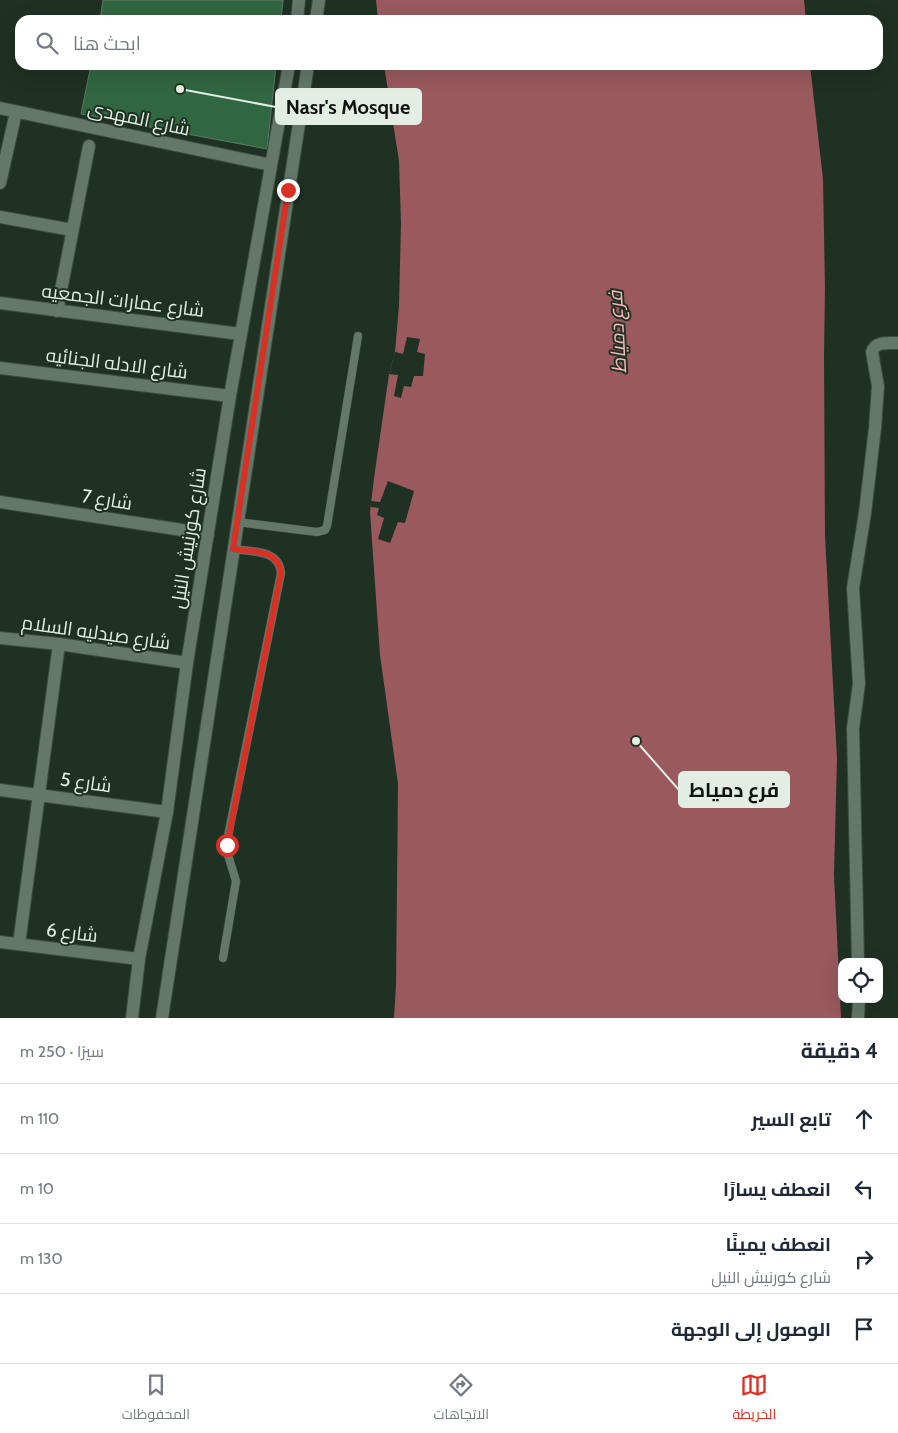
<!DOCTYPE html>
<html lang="ar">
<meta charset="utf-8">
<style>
:root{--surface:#fff;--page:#f2f2f3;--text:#1f2937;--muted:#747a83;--line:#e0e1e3;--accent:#d93025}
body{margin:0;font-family:Cabin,Cairo,sans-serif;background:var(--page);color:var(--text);direction:rtl}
.controls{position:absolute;right:15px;bottom:15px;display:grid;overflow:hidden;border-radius:10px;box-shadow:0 5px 20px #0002}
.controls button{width:45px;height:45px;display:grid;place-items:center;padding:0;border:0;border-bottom:1px solid var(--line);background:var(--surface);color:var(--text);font:25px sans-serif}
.stop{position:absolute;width:15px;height:15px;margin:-11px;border:4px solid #d93025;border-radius:50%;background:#fff}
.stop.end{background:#d93025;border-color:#fff;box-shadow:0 1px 5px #0008}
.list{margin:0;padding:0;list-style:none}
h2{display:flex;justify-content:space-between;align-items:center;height:65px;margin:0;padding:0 20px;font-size:21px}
h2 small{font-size:16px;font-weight:400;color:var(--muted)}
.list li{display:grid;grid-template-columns:32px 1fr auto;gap:15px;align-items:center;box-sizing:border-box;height:70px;padding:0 20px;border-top:1px solid var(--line)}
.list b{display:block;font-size:19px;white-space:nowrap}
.list p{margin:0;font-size:16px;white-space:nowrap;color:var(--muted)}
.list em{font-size:16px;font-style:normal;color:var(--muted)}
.icon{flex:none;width:28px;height:28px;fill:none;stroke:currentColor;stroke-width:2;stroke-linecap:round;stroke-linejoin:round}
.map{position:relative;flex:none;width:898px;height:1018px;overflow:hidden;direction:ltr}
.search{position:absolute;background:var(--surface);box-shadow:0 5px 20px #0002;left:15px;right:15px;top:15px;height:55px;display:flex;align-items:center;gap:12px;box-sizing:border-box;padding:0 18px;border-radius:15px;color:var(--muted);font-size:19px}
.sheet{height:345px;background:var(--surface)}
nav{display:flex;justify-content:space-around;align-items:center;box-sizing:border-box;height:70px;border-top:1px solid var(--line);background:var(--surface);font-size:14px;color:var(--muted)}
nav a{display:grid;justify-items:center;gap:2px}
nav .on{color:var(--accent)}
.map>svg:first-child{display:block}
.water{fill:#99595d}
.pier{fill:#1f3123}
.building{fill:#306640;stroke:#627766}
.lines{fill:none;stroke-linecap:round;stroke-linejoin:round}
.lane-casing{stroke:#3c4c40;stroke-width:9}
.street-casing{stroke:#3c4c40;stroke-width:14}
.secondary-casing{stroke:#3c4c40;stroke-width:14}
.lane{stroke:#637868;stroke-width:8}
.street{stroke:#637868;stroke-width:12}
.secondary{stroke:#637868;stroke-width:12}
.route{stroke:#d93025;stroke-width:6}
.labels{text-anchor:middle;stroke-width:4;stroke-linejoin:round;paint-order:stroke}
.street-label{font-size:19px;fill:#e2eee4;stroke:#1f3123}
.water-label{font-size:20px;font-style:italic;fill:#f6babd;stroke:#1f3123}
.leader{fill:none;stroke:#e2eee4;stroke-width:2}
.callout-dot{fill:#e2eee4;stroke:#1f3123;stroke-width:2}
.callout{fill:#e2eee4;stroke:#e2eee4;stroke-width:2}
.callout-label{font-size:20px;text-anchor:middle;font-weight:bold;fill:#111}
</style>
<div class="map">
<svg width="898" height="1018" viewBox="0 0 898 1018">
<rect width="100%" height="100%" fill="#1f3123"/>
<path class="water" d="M376,0h428l2,20h-428z
M384,65h426l13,114 2,109 -1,67 1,181 12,223 -3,116 7,143h-447l2,-33 2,-201 -18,-129 -10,-143 4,-34 15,-104 6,-22 4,-47 2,-82 -2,-62z"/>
<path class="pier" d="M407,337l13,2 -3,13 8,2 -2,22h-9l-3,11 -7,-1 -3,12 -7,-2 4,-21 -9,-1 6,-22 8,2z
M388,481l26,10 -9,32 -7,-1 -8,21 -12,-4 6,-21 -7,-3 2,-7 -8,-1v-6l9,1z"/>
<path class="building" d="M103,0h180l-2,20h-181z
M91,65h185l-9,84 -186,-35z"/>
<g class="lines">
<defs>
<path id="lane" d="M237,522l80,10 8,-2 2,-4 31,-190
M223,958l13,-77 -8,-26v-19l53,-263c-2,-24 -29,-21 -48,-24"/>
<path id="street" d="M0,108l271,57
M0,183l16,-71
M0,217l72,13
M0,303l240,31
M57,311l32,-165
M0,368l230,28
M0,502l208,32
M0,638l59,6 128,19
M0,790l167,22
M0,942l139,17
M19,944l40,-300
M858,962l-5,-234 6,-44 -6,-96 12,-75 10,-85 3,-42 -6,-34c3,-11 17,-9 26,-9
M858,1018l1,-19"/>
<path id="secondary" d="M297,20l2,-20
M316,20l3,-20
M132,1018l7,-59 28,-147 20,-149 43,-267 59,-331
M162,1018l146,-953"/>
</defs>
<use href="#lane" class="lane-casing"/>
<use href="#street" class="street-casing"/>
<use href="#secondary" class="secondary-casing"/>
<use href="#lane" class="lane"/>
<use href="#street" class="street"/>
<use href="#secondary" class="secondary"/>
</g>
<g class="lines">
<path class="route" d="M227,845l54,-272c-2,-24 -29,-21 -48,-24l55,-359"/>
</g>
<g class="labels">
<g class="street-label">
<text transform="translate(139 118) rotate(12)" y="7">شارع المهدى</text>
<text transform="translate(123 300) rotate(7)" y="7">شارع عمارات الجمعيه</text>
<text transform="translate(117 363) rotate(7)" y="7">شارع الادله الجنائيه</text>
<text transform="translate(107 499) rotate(9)" y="7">شارع 7</text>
<text transform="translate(188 538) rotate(-81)" y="7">شارع كورنيش النيل</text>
<text transform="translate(96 632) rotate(8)" y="7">شارع صيدليه السلام</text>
<text transform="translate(86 782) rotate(8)" y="7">شارع 5</text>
<text transform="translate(72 932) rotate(7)" y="7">شارع 6</text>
</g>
<g class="water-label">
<text transform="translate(617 332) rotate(-93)" y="7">فرع دمياط</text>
</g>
</g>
<path class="leader" d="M180 89L276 107M636 741L679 790"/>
<g class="callout-dot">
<circle cx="180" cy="89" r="5"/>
<circle cx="636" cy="741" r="5"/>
</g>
<g class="callout">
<rect x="276" y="89" width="145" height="35" rx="5"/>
<rect x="679" y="772" width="110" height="35" rx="5"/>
</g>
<g class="callout-label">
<text x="348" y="114">Nasr's Mosque</text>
<text x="734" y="797">فرع دمياط</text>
</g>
</svg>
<div class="controls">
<button><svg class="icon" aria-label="locate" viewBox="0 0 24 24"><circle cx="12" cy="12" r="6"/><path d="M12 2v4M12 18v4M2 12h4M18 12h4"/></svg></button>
</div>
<div class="stop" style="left:227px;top:845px"></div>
<div class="stop end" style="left:288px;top:190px"></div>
<div class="search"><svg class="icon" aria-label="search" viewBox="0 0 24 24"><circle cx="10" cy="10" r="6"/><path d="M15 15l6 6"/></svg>ابحث هنا</div>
</div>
<section class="sheet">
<h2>4 دقيقة<small>سيرًا · 250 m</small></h2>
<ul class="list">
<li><svg class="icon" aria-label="ahead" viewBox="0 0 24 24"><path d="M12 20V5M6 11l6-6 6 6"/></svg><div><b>تابع السير</b></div><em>110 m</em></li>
<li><svg class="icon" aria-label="left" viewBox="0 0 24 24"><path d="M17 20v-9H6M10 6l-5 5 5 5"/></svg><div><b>انعطف يسارًا</b></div><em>10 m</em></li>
<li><svg class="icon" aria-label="right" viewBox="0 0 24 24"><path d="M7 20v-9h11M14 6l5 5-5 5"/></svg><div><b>انعطف يمينًا</b><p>شارع كورنيش النيل</p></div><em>130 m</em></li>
<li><svg class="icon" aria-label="arrive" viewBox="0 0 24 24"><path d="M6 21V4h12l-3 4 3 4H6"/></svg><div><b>الوصول إلى الوجهة</b></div></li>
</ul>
</section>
<nav>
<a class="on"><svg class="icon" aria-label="map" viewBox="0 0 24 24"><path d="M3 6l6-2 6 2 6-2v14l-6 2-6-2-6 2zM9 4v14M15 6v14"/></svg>الخريطة</a>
<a><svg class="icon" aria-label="directions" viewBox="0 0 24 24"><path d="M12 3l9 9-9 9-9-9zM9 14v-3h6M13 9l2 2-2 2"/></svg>الاتجاهات</a>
<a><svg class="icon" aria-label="saved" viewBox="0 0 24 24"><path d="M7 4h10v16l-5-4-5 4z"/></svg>المحفوظات</a>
</nav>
